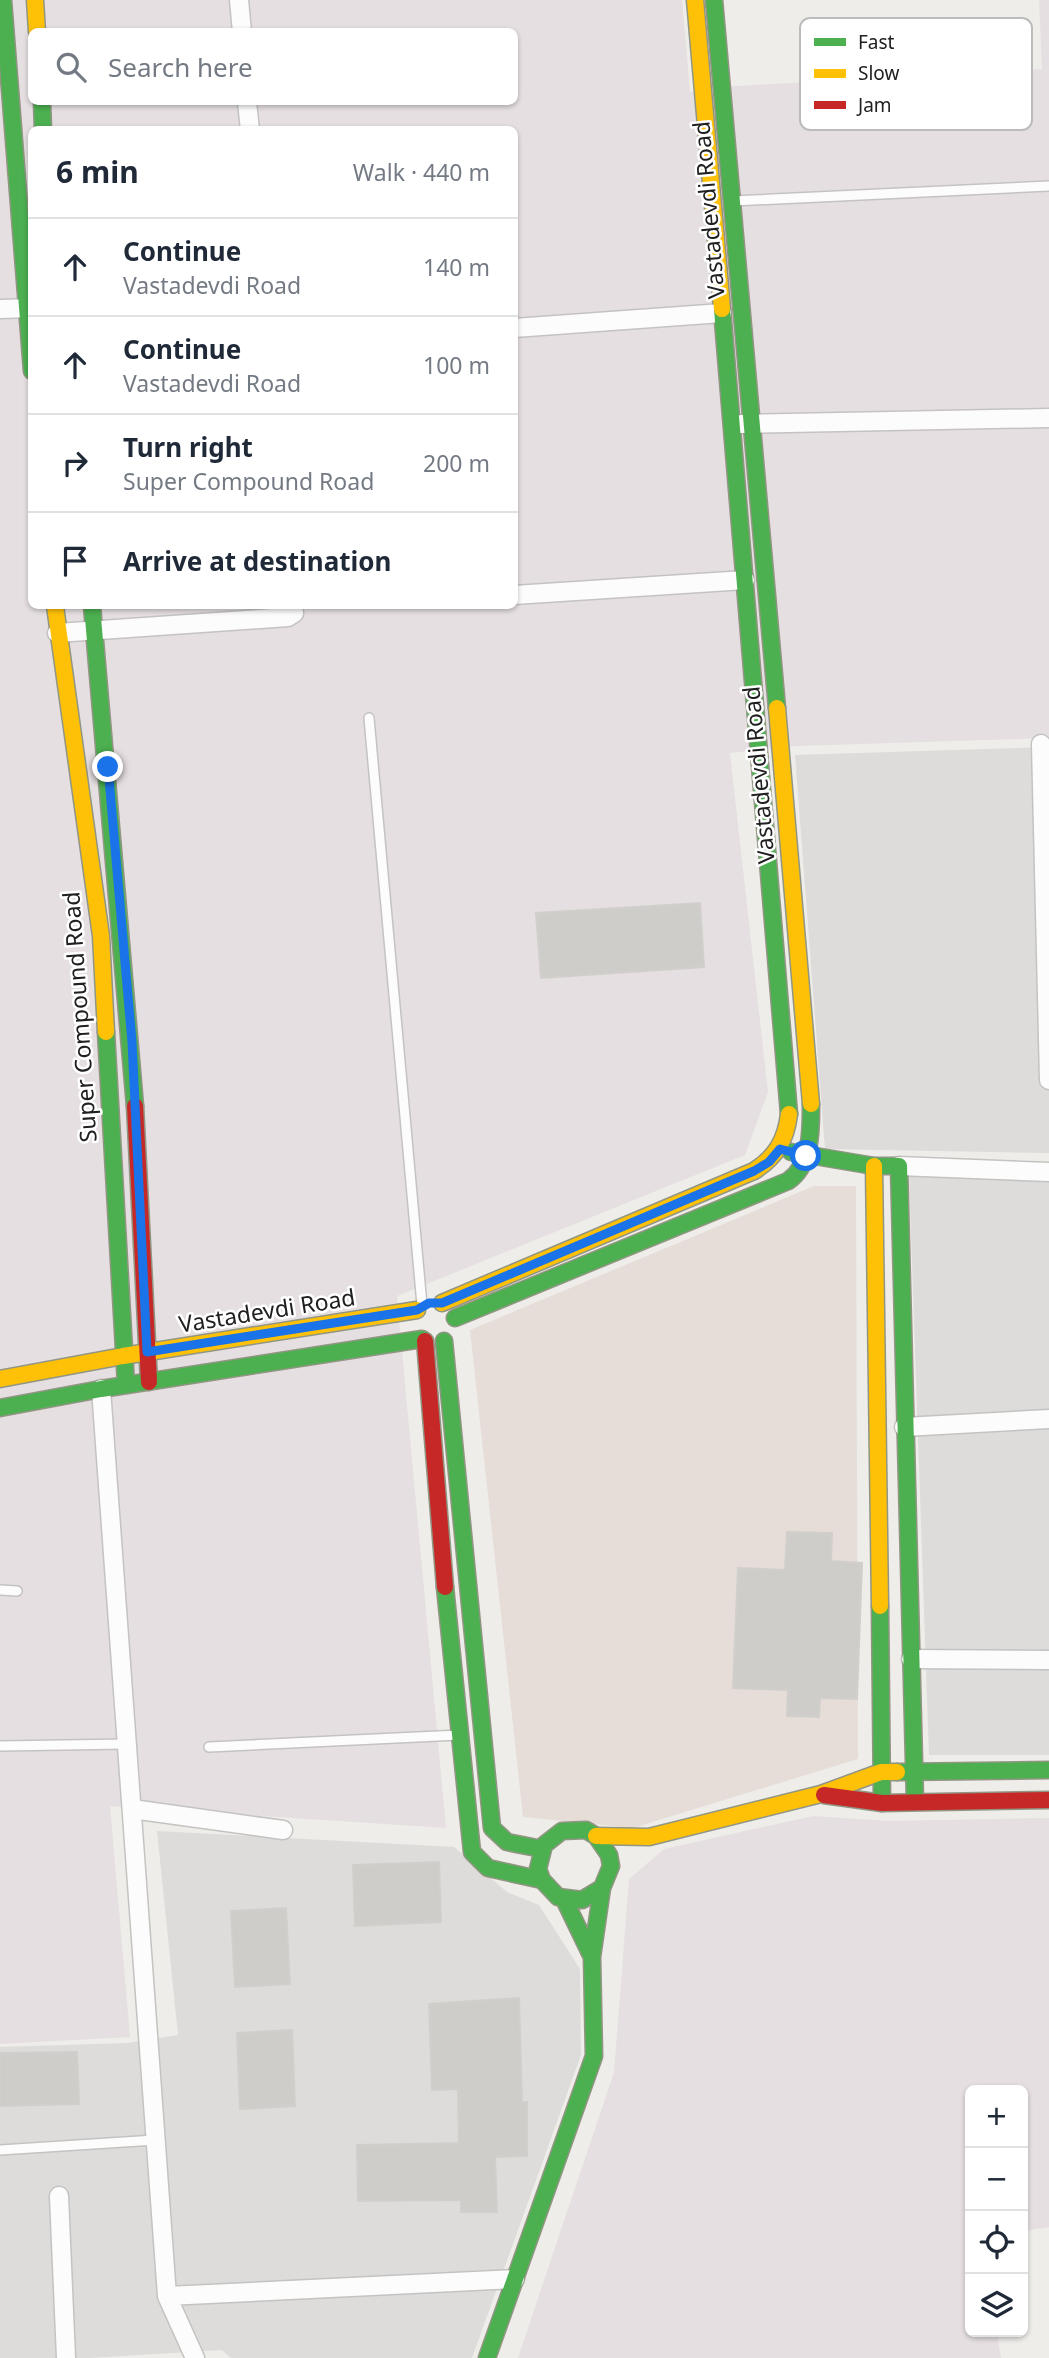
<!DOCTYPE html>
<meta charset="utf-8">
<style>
:root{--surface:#fff;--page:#f2f2f3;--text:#1f2937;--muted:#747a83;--line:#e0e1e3}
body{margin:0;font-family:"Noto Sans",sans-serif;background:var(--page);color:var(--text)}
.controls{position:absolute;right:21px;bottom:21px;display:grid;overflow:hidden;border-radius:10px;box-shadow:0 2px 5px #0004}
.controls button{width:63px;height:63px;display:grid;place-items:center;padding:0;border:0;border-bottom:2px solid var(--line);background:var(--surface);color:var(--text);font:35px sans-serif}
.stop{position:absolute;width:21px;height:21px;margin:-16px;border:5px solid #1a73e8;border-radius:50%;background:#fff}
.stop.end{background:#1a73e8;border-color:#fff;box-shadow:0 2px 7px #0008}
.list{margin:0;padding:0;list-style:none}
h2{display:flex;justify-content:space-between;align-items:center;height:91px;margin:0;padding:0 28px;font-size:30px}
h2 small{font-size:23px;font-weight:400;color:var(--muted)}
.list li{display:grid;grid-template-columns:46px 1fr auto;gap:21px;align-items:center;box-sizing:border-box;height:98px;padding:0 28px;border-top:2px solid var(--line)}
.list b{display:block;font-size:26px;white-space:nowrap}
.list p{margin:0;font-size:23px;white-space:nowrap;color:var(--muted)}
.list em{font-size:23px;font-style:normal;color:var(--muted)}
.icon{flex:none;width:38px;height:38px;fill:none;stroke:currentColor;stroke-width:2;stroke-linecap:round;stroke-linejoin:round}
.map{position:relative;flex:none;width:1049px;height:2358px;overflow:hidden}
.search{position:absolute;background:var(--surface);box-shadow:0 2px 5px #0004;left:28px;top:28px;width:490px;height:77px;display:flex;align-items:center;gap:18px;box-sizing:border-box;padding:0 24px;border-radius:10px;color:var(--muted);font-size:26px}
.panel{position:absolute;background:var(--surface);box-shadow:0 2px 5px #0004;left:28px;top:126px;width:490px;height:483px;border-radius:10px}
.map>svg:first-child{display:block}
.residential{fill:#dddcda}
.commercial{fill:#e6ddd8}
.industrial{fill:#e6dfe1;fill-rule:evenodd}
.building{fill:#cfcdca;stroke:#d1cfcb;stroke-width:2}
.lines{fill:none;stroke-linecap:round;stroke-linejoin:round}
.lane-casing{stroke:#c4c3c1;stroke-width:12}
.street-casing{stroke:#c4c3c1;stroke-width:21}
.fast-casing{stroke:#919683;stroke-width:19}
.slow-casing{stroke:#919683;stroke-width:19}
.jam-casing{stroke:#919683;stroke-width:19}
.lane{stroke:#fcfcfc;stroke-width:9}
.street{stroke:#fcfcfc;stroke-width:18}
.fast{stroke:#4caf50;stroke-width:16}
.slow{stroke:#ffc107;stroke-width:16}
.jam{stroke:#c62828;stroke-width:16}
.route{stroke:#1a73e8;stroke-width:9}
.labels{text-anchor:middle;stroke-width:5;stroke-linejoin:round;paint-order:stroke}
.street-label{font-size:23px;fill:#202020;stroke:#fff}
.key{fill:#fff;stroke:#bcbcbc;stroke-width:2}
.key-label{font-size:19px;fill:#202020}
</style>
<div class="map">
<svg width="1049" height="2358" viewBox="0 0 1049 2358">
<rect width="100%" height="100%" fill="#eeede9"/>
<path class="residential" d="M1049,747v406l-224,-4 -30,-394z
M909,1176h140v579h-120z
M157,1831l297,16 53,45 32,13 41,64 1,86 -109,303h-241l-9,-8 -132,8h-90v-311l127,-4 51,-8z"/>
<path class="commercial" d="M814,1186h42l2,573 -225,69 -110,-11 -53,-487z"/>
<path class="industrial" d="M0,0h682l8,92 45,-6 307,-17 -3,-69h10v738l-251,8 -68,7 38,339 -23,63 -348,141 49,532 -336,-22 20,231 -130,7zM32,32h482v70h-482zM32,130h482v476h-482z
M813,1816l76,5 160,-3v409l-26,4v-141h-53v242h27l4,26h-483l96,-286 15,-193 35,-30z"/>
<path class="building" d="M700,903l4,64 -163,11 -5,-65z
M787,1532l45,1 -1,28 31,2 -5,136 -37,-1 -1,19 -32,-1 1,-26 -55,-2 5,-120 47,2z
M439,1862l2,60 -86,4 -2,-61z
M286,1908l4,76 -55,3 -4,-76z
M519,1998l3,104h5v54l-32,1 2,55h-36v-12l-103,1 -1,-56 102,-2 -1,-54 -26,1 -3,-86z
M292,2030l3,76 -55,3 -3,-76z
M77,2052l2,52 -79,2v-53z"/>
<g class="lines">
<defs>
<path id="lane" d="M733,201l316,-15
M369,718l53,587
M0,1590l17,1
M0,1746l127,-2
M209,1747l250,-12
M0,2150l155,-10"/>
<path id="street" d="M239,0l3,32
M247,102l3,28
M0,309l32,-1
M514,328l208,-15
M741,424l308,-6
M514,595l231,-15
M57,633l231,-16 6,-4 -1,-7
M1041,744l8,336
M899,1166l150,6
M101,1389l66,907 348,-17
M904,1427l145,-8
M911,1659l138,1
M132,1809l151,21
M59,2196l7,162
M167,2296l28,62"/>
<path id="fast" d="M3,0l29,371
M714,0l63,708
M42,102l1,28
M722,309l67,805
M92,606l43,500
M106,1032l20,353
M791,1152l83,14h25l16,636
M455,1318l333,-137c24,-16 23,-52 23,-77
M444,1341l48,487 15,14 35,7
M0,1408l101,-19 321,-50
M445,1587l27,265 16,16 54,12
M880,1606l2,197
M897,1772l152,-2
M564,1899l28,58
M487,2358l107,-302 -2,-99 10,-69 9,-22 -2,-11 -13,-19 -10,-6 -24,1 -18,14 -6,24 4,11 16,17 24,3 20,-12"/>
<path id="slow" d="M35,0l2,32
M695,0l27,309
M55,606l46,330 5,96
M777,708l34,396
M874,1166l6,440
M442,1303l312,-132c22,-14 32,-31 35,-57
M0,1379l123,-23 294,-46
M596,1836l53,1 172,-43 60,-22h16"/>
<path id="jam" d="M135,1106l14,276
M425,1341l20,246
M824,1795l58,8 167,-3"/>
</defs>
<use href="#lane" class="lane-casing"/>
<use href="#street" class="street-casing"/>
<use href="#fast" class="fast-casing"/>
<use href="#slow" class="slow-casing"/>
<use href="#jam" class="jam-casing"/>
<use href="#lane" class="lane"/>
<use href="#street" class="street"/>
<use href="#fast" class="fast"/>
<use href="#slow" class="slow"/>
<use href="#jam" class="jam"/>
</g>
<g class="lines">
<path class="route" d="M108,767l24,275 15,310 270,-42 12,-7h13l312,-132 15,-9 11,-13 26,7"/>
</g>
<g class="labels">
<g class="street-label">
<text transform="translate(709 210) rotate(-95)" y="8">Vastadevdi Road</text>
<text transform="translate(759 775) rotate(-95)" y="8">Vastadevdi Road</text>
<text transform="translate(80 1017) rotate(-94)" y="8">Super Compound Road</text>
<text transform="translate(267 1311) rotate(-9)" y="8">Vastadevdi Road</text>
</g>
</g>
<rect x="800" y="18" width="232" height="112" rx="10" class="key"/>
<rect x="814" y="38" width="32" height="8" fill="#4caf50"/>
<rect x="814" y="69" width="32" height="9" fill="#ffc107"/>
<rect x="814" y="101" width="32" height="8" fill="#c62828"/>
<g class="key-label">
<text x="858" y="49">Fast</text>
<text x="858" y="80">Slow</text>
<text x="858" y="112">Jam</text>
</g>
</svg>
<div class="controls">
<button>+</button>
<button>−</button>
<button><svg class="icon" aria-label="locate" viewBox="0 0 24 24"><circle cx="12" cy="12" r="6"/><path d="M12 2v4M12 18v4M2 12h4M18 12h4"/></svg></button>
<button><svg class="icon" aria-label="layers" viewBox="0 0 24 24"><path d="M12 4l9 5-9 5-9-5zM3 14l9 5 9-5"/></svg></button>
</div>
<div class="stop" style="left:806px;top:1156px"></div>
<div class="stop end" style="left:108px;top:767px"></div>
<div class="search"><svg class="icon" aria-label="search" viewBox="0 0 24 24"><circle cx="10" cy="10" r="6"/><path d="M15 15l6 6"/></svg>Search here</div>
<section class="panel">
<h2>6 min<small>Walk · 440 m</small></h2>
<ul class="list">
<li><svg class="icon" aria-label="ahead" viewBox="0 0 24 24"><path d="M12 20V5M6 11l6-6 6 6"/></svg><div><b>Continue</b><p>Vastadevdi Road</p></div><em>140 m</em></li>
<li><svg class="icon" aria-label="ahead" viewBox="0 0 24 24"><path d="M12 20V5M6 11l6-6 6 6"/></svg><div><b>Continue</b><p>Vastadevdi Road</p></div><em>100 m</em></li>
<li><svg class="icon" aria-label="right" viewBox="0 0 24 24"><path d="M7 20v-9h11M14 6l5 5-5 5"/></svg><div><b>Turn right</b><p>Super Compound Road</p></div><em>200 m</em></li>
<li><svg class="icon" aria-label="arrive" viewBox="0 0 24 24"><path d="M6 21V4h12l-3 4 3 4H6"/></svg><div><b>Arrive at destination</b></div></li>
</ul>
</section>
</div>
